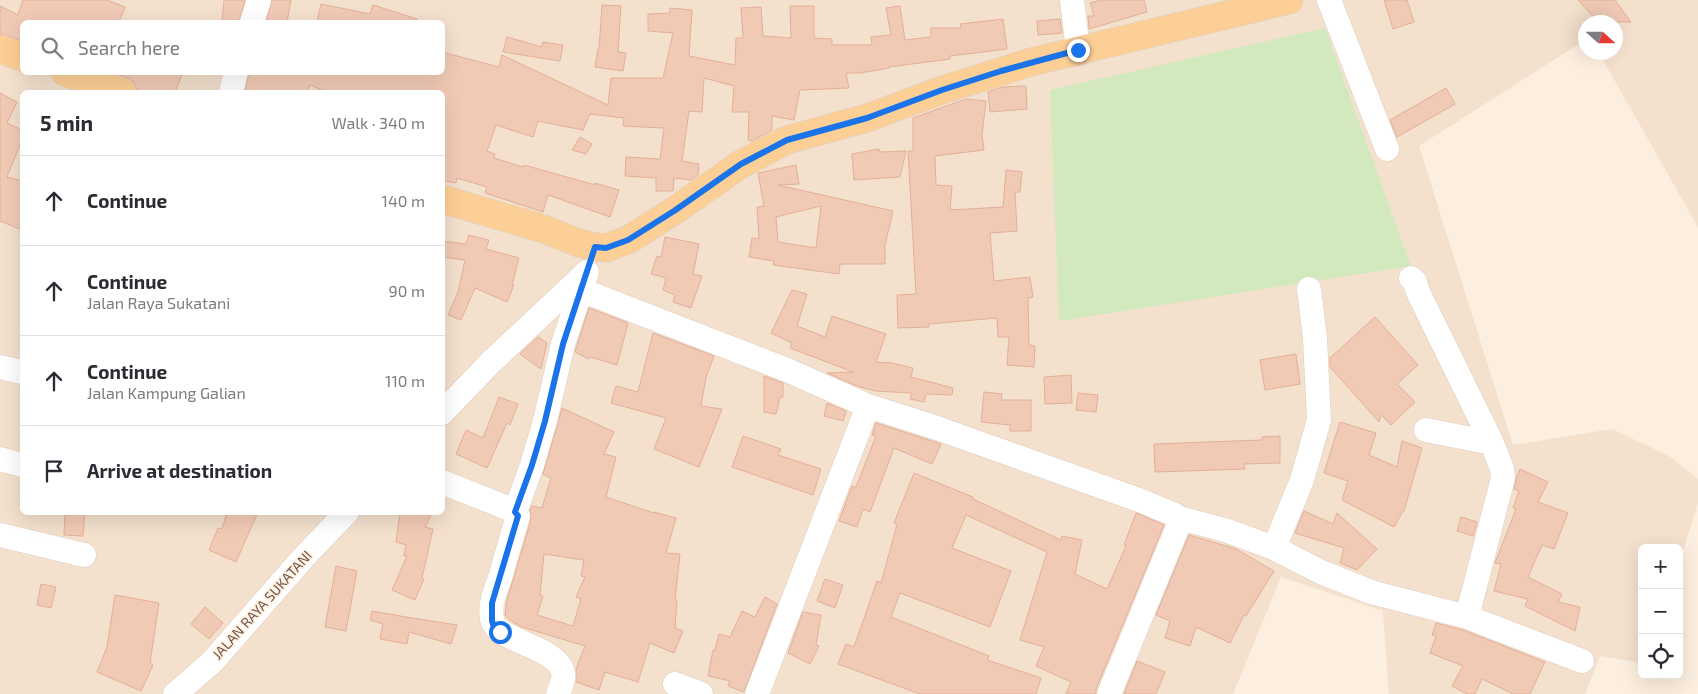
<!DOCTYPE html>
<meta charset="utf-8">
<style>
:root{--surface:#fff;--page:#f2f2f3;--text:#2b2b33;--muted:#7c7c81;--line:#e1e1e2}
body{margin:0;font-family:"Exo 2",sans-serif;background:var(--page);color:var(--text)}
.controls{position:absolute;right:15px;bottom:15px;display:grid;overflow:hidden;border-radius:8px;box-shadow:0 5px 20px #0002}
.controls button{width:45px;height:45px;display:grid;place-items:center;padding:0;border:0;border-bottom:1px solid var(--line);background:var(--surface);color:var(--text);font:25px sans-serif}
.compass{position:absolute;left:1578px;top:15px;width:45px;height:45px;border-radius:50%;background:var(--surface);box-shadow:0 5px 20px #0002;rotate:111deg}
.stop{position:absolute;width:15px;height:15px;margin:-11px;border:4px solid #1a73e8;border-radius:50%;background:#fff}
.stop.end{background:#1a73e8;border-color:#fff;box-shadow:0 1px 5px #0008}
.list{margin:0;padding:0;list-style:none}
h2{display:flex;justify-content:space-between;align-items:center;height:65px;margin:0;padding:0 20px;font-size:21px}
h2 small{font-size:16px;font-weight:400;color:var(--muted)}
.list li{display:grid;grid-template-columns:32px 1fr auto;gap:15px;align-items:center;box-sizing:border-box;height:90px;padding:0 20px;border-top:1px solid var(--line)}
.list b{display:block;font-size:19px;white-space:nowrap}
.list p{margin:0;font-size:16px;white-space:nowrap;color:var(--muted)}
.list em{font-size:16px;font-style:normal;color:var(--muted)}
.icon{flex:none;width:28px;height:28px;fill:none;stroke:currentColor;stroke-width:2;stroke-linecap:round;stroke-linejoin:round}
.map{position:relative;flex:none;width:1698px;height:694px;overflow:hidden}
.search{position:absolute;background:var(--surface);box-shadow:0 5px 20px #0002;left:20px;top:20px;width:425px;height:55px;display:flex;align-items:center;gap:12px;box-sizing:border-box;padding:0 18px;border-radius:8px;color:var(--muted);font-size:19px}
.panel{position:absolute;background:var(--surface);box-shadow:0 5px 20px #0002;left:20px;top:90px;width:425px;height:425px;border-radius:8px}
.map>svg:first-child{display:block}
.residential{fill:#f3e0cd;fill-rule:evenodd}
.green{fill:#d2e9be}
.building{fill:#f1cab6;stroke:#e4af97;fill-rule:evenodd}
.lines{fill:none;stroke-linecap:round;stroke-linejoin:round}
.minor-casing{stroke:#e2ccbe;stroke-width:25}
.major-casing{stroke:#dad2cf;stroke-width:29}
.minor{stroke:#fff;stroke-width:24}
.major{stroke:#fccf96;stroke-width:28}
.route{stroke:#1a73e8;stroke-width:6}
.labels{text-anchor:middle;stroke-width:4;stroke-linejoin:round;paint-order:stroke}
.street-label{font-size:14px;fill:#725347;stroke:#fff3e5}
</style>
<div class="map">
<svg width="1698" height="694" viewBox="0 0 1698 694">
<rect width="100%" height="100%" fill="#fcefdf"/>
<path class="residential" d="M0,0h1698v227l-99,-174 17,-1v-30h-30l-1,18 -166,106 94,299 99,-16 57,27 29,23v24l-19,61v-16h-37v115l-42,-7 -15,38h-196l-6,-83 -102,-34 -48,117h-1233zM22,22h420v50h-420zM22,92h420v420h-420z"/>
<path class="green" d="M1325,28l86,238 -352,55 -9,-231z"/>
<path class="building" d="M23,0h84l18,7 -6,15h-97v19l-22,-7v-28l18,9z
M224,0h21l-6,22h-17z
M272,0h19l-4,22h-21z
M1101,0h43l3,12 -58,17 -1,-13h6l-4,-13z
M1384,0h23l7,22 -21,7z
M1578,0h37l16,22h-33z
M321,4l49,10 3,-9 44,14 -1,3h-99z
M602,5l19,1 -3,46 8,1 -3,18 -28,-4 3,-18h1z
M790,6h24v32l18,1v6h40l-1,-8 20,-2 -5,-27 14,-2 5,34 26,-3v-9h30l-1,-4 43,-5 4,30 -57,7v3l-61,8v1l-29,5h-14l3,15 -49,2 -6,30 -22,-4v14l-20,11 -4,-1 1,-28h-17l2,-26 -30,-8 -2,34 -13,-1 -7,50 17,3 -1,11 -7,5 -17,-2 -1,13h-17v-13l-31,-2 1,-19 34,2 4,-31 -41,-2 1,-8 -34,-4 -7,16 -45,-9 -5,16 -37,-12 -9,26 8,3 -1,4 29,9 1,-2 71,20v-2l24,7 -9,27 -62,-22 -5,17 -58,-19 2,-6 -30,-9 -1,5 -14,-3v-88h-116l-16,-7 -3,7h-62l4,-20h193v-20l57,15 3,-12 106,50 3,-27h52l10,-45 -25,-2v-17l22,-1v-5l22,2 -3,46 46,9 1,-27h7l-2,-30 20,-1 2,29 28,2z
M1060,19l2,14 -24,2 -1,-14z
M507,37l35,10 1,-5 20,3 -3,16 -57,-9z
M114,72h69l-8,20h-33l-5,-2 -4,-9z
M1026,86l1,23 -37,3 -2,-20 14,-5z
M1446,88l9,16 -58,33 -7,-17z
M0,93l17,9 -10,21 15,7v10l-15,37 15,4v49l-22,-9z
M966,99l20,2 -4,34 2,15 -49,6 1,29 16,1 -2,24 53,-3 3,-37 16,2 -2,20h-5l2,39 -27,2 4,48 36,-4 3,20 -5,1 1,47 6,1 -1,21 -27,-2 2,-28h-11l-1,-19 -68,6v3l-31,1 -1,-33 19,-1 -8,-143h5v-33z
M580,137l12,7 -6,10 -14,-4z
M879,149l1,3 26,-1 -6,26 -46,3 -2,-26z
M796,165l3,19 -21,1 115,26 -8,34v19h-45l-1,10 -66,-9 1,-4 -25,-4 3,-19 7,1 -2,-32 7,-1 -6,-33zM821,206l-5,42 -38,-6 -2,-25z
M469,235l20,5 -3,9 33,9 -7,27h2l-7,17 -32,-14 -14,32 -13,-5 10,-23 7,-32 -23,-3v-16l24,3z
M665,237l34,7 -6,30 9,2 -11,32 -18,-6 2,-7 -12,-5 3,-12 -15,-4 6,-18 4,1z
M792,290l15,4 -10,32 28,11 7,-21 54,18 -10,28 16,1 21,5 -2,9 42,11 -1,7 -26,-1 -2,8 -14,-3 2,-6 -37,-2 -18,-5 -30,-13 26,-1 -63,-24 2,-5 -21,-10z
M589,308l39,15 -11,42 -27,-8 -1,2 -14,-7z
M1375,317l43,48 -21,19 18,18 -24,23 -10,-10 -2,7 -49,-55v-9z
M653,333l61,23 -8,21 -5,29 21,3 -23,58 -45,-18 12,-31 -55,-15 5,-17 22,6z
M538,337l9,6 -6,26 -21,-15z
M1296,354l4,30 -35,6 -5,-30z
M1071,375l1,28 -27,1 -1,-27z
M764,376l19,7v14h-3l-4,17 -12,-2z
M984,392l18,2 -1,6h30v31h-21v-6l-29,-3z
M1078,393l20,2 -2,17 -20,-2z
M499,397l19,7 -8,21 -3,-2 -20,45 -31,-14 10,-24 17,8z
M827,403l19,8 -3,10 -19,-5z
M562,408l52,24 -10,22 12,3 -10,40 48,16v-1l22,6 -10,35 14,1 -5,46h2l-2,28 8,3 -9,22 -24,-10 -12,39 -33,-10 -6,18 -23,-8v-13l9,-23 -63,-19 -11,-6 -6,-6 2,-15 24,-80 -1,-10 2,-4 10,2 9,-30 -8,-4zM544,554l40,6 -3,16 4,1 -9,20 5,2 -8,27 -36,-11 6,-19 -3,-1z
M1340,422l36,11 -7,22 28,12 5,-26 20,7 -18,63h-1l-9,16 -52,-27 6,-19 -24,-8z
M876,423l65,21 -9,20 -38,-16 -24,64 -7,-3 -6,18 -18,-6 13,-35 4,1 20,-51 -4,-1z
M743,436l38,13 -3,6 43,14 -8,26 -81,-28z
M1280,436v27l-36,1 1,5 -90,3 -1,-28 108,-4v-3z
M1520,469l28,13 -10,20 30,11 -14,36 -12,-4 -14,32 34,17 -4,8 22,5 -5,24 -50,-25 3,-7 -34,-8 7,-27 -6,-1 21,-54 -3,-1 6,-17 -5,-2 3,-13z
M914,473l59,24v2l88,41 1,-4 20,4 -7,34 32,15 19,-43 -2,-1 12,-32 28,12 -68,164v5h-30l5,-12 -35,-16 8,-19 -24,-7 27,-88 -81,-37 -14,33 59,23 -21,56 -90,-34 -9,24 98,39 -2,4 54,18 -5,16h-116l-82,-30 8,-20 8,3 23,-66 4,2 16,-58 -3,-2z
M1304,511l29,13 4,-11 40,36 -20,21 -17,-7 4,-15 -49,-15z
M65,512h20l-2,24 -19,-1z
M227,512h31l-22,50 -27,-12 9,-22 4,1z
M400,512h32l-7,15 8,2 -11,49 2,1 -9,21 -23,-10 15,-34h-3l2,-11 -10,-3z
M1461,517l16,5 -4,14 -16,-5z
M1189,535l47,14 38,22 -28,45 -2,-1 -14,28 -34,-16 -6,19 -25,-8 5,-17 -14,-6z
M336,566l21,5 -11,60 -21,-4z
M825,579l18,6 -8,23 -18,-7z
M41,584l15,3 -5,21 -14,-3z
M115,595l44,8 -9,60 3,2 -12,26 -44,-19 10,-25z
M765,597l12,7 -33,88 -16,-6 2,-5 -22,-5 5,-26h2l4,-16 11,3 12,-26 13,6z
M205,607l18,16 -14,16 -18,-15z
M372,611l34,6 51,8 -6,19 -42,-12 -2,12 -27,-5 3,-15 -13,-4z
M803,612l18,3 -5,30 3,1 -9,18 -22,-11z
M1436,623l27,7 82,32 -15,32h-17l-31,-15 -7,15h-8l-15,-8 11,-20 -33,-13 6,-17 -4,-1z
M1137,661l28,11 -9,22h-32z"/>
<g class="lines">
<defs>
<path id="minor" d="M1072,0l6,50
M1329,0l58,149
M252,22l7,-22
M231,92l5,-20
M1411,278l4,4 3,10 74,151 10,26 1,9 -36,139
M581,290l206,80 81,36 69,22 202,72 34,14 6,4v6l-70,170
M0,367l22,5
M442,413l49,-51 95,-89
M1426,430l66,13
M0,459l22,6
M442,482l68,27 5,3 3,4c-6,20 -12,40 -17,59 -5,14 -12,29 -9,44 4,23 63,26 71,53 2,7 -3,16 -5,22
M515,512l17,-47 13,-44 18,-77 24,-72
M1179,518l46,12 49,18 47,24 50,20 96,25 115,44
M0,535l84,20
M1274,548l28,-68 17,-60 -4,-82 -6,-49
M675,684l26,10
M175,694l37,-32 91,-104 44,-46
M757,694l111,-288"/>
<path id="major" d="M0,49l22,8
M65,72l57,20
M442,199l102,30 35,14 16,4 11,1 22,-8 46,-29 67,-47 46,-24 80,-22 75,-28 89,-28 258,-62"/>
</defs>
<use href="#minor" class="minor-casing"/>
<use href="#major" class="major-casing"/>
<use href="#minor" class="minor"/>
<use href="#major" class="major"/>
</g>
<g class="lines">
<path class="route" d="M500,632l-6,-5 -2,-6v-18l26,-87 -3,-4 17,-47 13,-44 18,-77 32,-97 11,1 22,-8 46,-29 67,-47 46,-24 80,-22 75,-28 59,-19 77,-21"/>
</g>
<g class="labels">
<g class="street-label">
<text transform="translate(262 605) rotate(-48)" y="5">JALAN RAYA SUKATANI</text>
</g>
</g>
</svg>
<div class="controls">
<button>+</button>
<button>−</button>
<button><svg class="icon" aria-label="locate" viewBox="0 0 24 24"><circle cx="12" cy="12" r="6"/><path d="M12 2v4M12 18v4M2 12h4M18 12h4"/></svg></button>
</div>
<svg class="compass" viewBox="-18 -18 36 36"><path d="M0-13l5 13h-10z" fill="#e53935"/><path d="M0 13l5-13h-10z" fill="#7c7c81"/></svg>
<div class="stop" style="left:500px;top:632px"></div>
<div class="stop end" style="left:1078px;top:50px"></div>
<div class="search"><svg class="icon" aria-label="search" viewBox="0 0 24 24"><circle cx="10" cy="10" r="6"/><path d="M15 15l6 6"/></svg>Search here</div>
<section class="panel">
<h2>5 min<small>Walk · 340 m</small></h2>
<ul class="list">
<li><svg class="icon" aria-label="ahead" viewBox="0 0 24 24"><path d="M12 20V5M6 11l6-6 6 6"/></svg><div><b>Continue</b></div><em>140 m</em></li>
<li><svg class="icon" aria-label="ahead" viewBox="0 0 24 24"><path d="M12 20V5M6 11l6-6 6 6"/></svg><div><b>Continue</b><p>Jalan Raya Sukatani</p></div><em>90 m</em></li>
<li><svg class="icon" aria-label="ahead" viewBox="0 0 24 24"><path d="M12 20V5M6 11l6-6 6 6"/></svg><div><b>Continue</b><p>Jalan Kampung Galian</p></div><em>110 m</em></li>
<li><svg class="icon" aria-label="arrive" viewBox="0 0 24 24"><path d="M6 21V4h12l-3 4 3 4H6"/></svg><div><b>Arrive at destination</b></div></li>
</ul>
</section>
</div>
